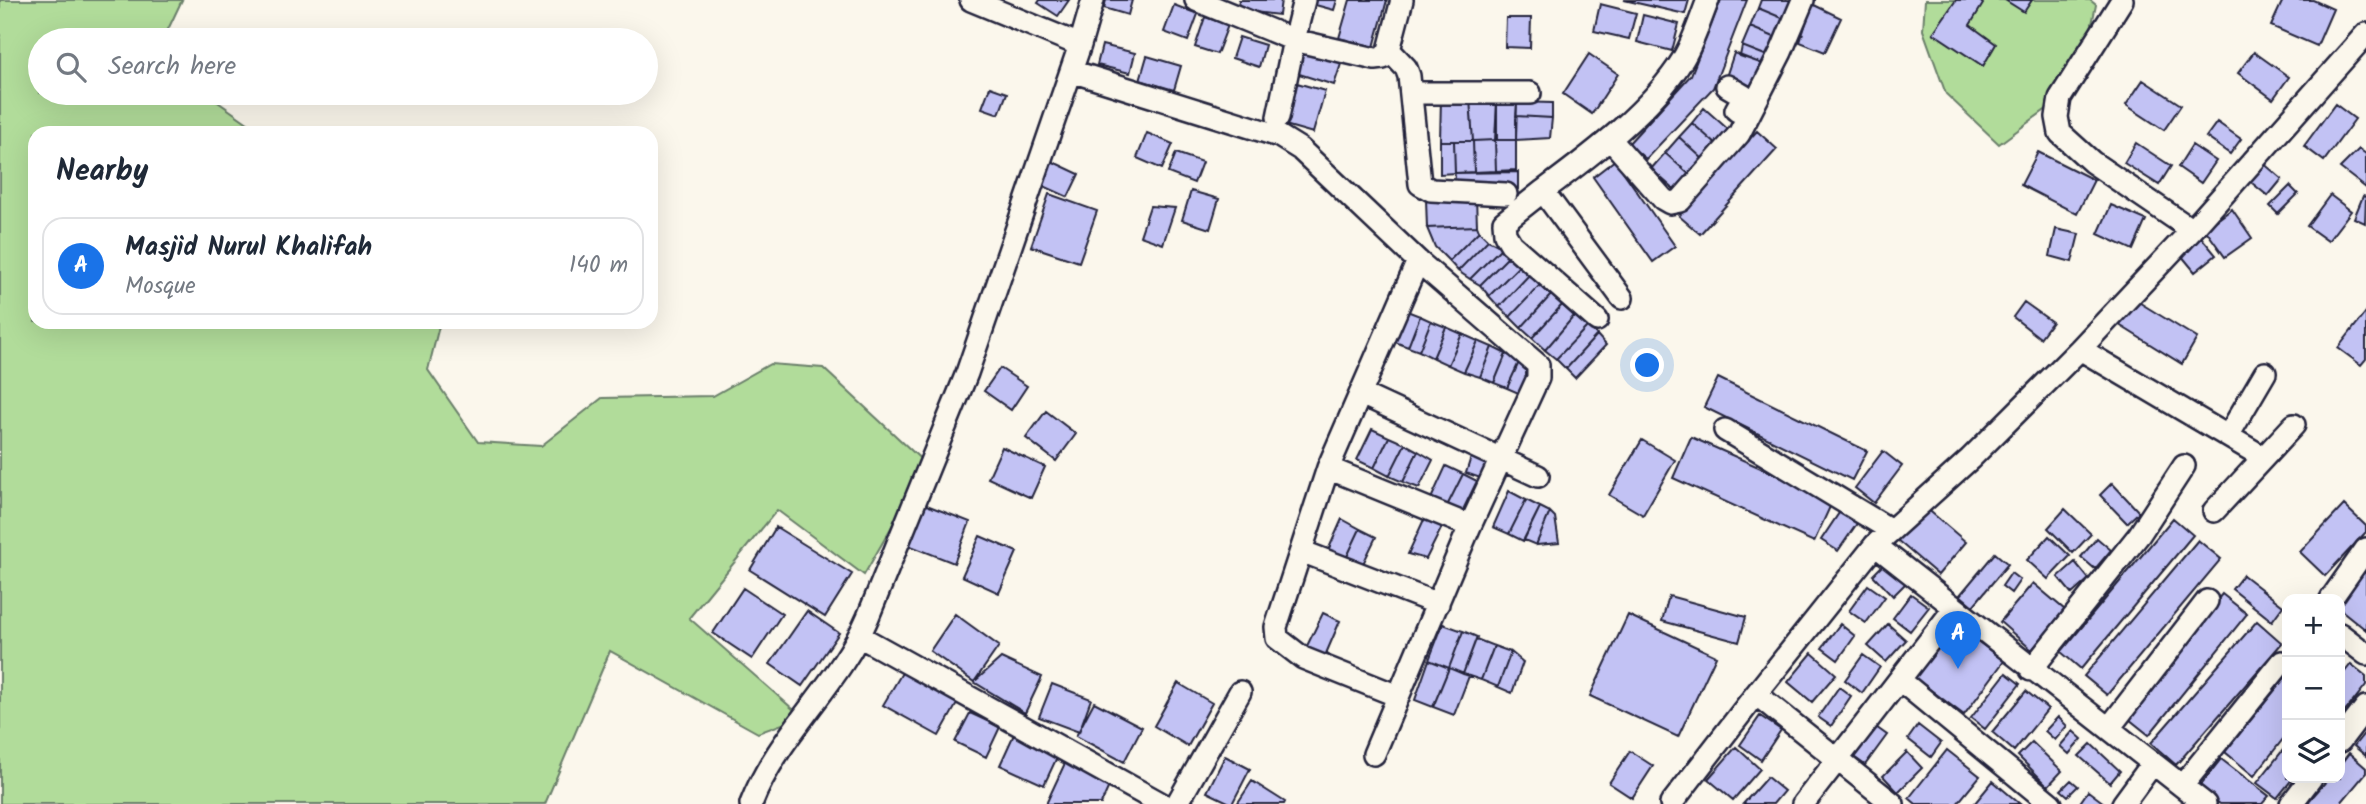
<!DOCTYPE html>
<meta charset="utf-8">
<style>
:root{--surface:#fff;--page:#f2f2f3;--text:#1f2937;--muted:#747a83;--line:#e0e1e3;--accent:#1a73e8}
body{margin:0;font-family:Kalam,sans-serif;background:var(--page);color:var(--text)}
.controls{position:absolute;right:21px;bottom:21px;display:grid;overflow:hidden;border-radius:14px;box-shadow:0 7px 28px #0002}
.controls button{width:63px;height:63px;display:grid;place-items:center;padding:0;border:0;border-bottom:2px solid var(--line);background:var(--surface);color:var(--text);font:35px sans-serif}
.you{position:absolute;left:1648px;top:366px;width:24px;height:24px;margin:-18px;border:5px solid #fff;border-radius:50%;background:#1a73e8;box-shadow:0 0 0 10px #1a73e833}
.badge{display:grid;place-items:center;width:46px;height:46px;border-radius:50%;background:var(--accent);color:#fff;font-size:23px;font-weight:700}
.pin{position:absolute;translate:-50% -58px;filter:drop-shadow(0 2px 4px #0008)}
.pin::after{content:'';position:absolute;top:37px;width:24px;height:21px;background:inherit;clip-path:polygon(0 0,100% 0,50% 100%)}
.list{margin:0;padding:0;list-style:none}
h2{display:flex;justify-content:space-between;align-items:center;height:91px;margin:0;padding:0 28px;font-size:30px}
h2 small{font-size:23px;font-weight:400;color:var(--muted)}
.list li{display:grid;grid-template-columns:46px 1fr auto;gap:21px;align-items:center;box-sizing:border-box;height:98px;margin:0 14px 14px;padding:0 14px;border:2px solid var(--line);border-radius:21px}
.list b{display:block;font-size:26px;white-space:nowrap}
.list p{margin:0;font-size:23px;white-space:nowrap;color:var(--muted)}
.list em{font-size:23px;font-style:normal;color:var(--muted)}
.icon{flex:none;width:38px;height:38px;fill:none;stroke:currentColor;stroke-width:2;stroke-linecap:round;stroke-linejoin:round}
.map{position:relative;flex:none;width:2366px;height:804px;overflow:hidden}
.search{position:absolute;background:var(--surface);box-shadow:0 7px 28px #0002;left:28px;top:28px;width:630px;height:77px;display:flex;align-items:center;gap:18px;box-sizing:border-box;padding:0 24px;border-radius:38px;color:var(--muted);font-size:26px}
.panel{position:absolute;background:var(--surface);box-shadow:0 7px 28px #0002;left:28px;top:126px;width:630px;height:203px;border-radius:21px}
.map>svg:first-child{display:block}
.green{fill:#b1dc9a;stroke:#6a7f6a;stroke-width:2}
.building{fill:#c2c2f4;stroke:#22223b;stroke-width:2}
.lines{fill:none;stroke-linecap:round;stroke-linejoin:round}
.street-casing{stroke:#22223b;stroke-width:26}
.street{stroke:#fbf7ec;stroke-width:21}
</style>
<div class="map">
<svg width="2366" height="804" viewBox="0 0 2366 804">
<rect width="100%" height="100%" fill="#fbf7ec"/>
<filter id="ink" filterUnits="userSpaceOnUse"><feTurbulence type="fractalNoise" baseFrequency=".0143" numOctaves="2"/><feDisplacementMap in="SourceGraphic" scale="14" xChannelSelector="R" yChannelSelector="G"/><feConvolveMatrix kernelMatrix="1 2 1 2 8 2 1 2 1" color-interpolation-filters="sRGB"/></filter>
<g filter="url(#ink)">
<path class="green" d="M0,0h182l-19,40h-123v53h165l57,40h-227v189h405l-12,48 50,72 63,4 61,-48 111,-2 57,-32 53,4 104,97 -63,110 -87,-65 -88,108 113,99 -44,16 -148,-82 -65,153h-545z
M1925,0h165l6,5 -10,48 -34,52 -53,39 -53,-50 -23,-64z"/>
<path class="building" d="M1040,0h29l-11,16 -20,-13z
M1106,0h26l-4,15 -24,-7z
M1239,0h42l-2,15 -42,-5z
M1309,0h28l-3,10 -26,-7z
M1350,0h37l-13,47 -35,-9z
M1624,0h65l-4,14z
M1721,0h26l-34,88 -67,71 -18,-15 63,-69z
M1761,0h31l-5,20 -29,-12z
M1956,0h23l4,4 -13,21 26,19 -13,22 -50,-33z
M2005,0h27l-8,12z
M2283,0h30l20,9 -16,37 -46,-20z
M1600,4l36,9 -7,26 -35,-8z
M1812,4l29,14 -16,34 -25,-10z
M1174,5l24,9 -10,27 -24,-9z
M1758,8l29,12 -8,19 -29,-12z
M1643,15l36,9 -7,27 -35,-9z
M1205,17l23,8 -11,29 -22,-7z
M1506,18h25l-1,30 -25,-1z
M1750,27l29,12 -9,18 -28,-11z
M1239,37l26,8 -6,22 -27,-9z
M1102,45l33,8 -5,20 -33,-8z
M1742,46l28,11 -4,8 -26,-9z
M1304,49l38,12 -8,24 -38,-12z
M2254,52l35,25 -16,22 -35,-26z
M1734,53l34,13 -10,24 -31,-16z
M1589,54l29,20 -26,40 -29,-20z
M1147,56l34,10 -7,24 -34,-10z
M2143,80l38,25 -17,25 -38,-25z
M1297,83l28,8 -12,42 -28,-8z
M990,87l17,6 -8,21 -17,-6z
M1441,98l29,1 3,42h-33z
M1470,99l27,1 -2,40 -22,1z
M1497,100l20,2 -1,38h-19z
M1517,102l35,1v15l-36,-2z
M2335,104l20,15 -31,42 -20,-15z
M1704,108l26,23 -13,14 -25,-22z
M1516,116l36,2 -2,20 -34,2z
M2217,122l24,17 -11,15 -24,-17z
M1692,123l25,22 -13,15 -25,-23z
M1757,131l20,18 -77,85 -21,-18z
M1147,133l26,11 -11,25 -25,-11z
M1679,137l25,23 -13,16 -26,-23z
M1495,140h21v30l-20,1z
M1495,140l1,31 -22,1 -1,-31z
M1440,141h14l1,32 -15,1z
M1454,141h19l1,31 -19,1z
M2136,143l35,23 -12,19 -35,-22z
M2192,145l24,16 -15,22 -23,-16z
M2359,149l7,5v34l-26,-20z
M2038,152l56,28 -17,34 -56,-29z
M1176,153l26,9 -8,21 -26,-10z
M1665,153l26,23 -14,16 -26,-23z
M1047,159l32,15 -11,23 -31,-14z
M1615,160l60,86 -22,16 -60,-85z
M2262,162l20,17 -14,17 -21,-17z
M1518,172v17l-64,-2 1,-14z
M2290,186l8,8 -20,20 -8,-8z
M1191,191l28,8 -9,30 -28,-9z
M1049,194l48,17 -18,51 -48,-16z
M2330,195l21,16 -23,30 -21,-15z
M2363,196l3,1 -1,26 -11,-5z
M1476,197l1,29 -50,2 -1,-29z
M2111,205l35,15 -13,30 -35,-16z
M1150,206l25,2 -12,36 -23,-8z
M2232,209l20,29 -27,19 -20,-28z
M1477,226l2,5 -30,30 -14,-14 -8,-19z
M2056,229l23,5 -7,28 -22,-6z
M1479,231l9,9 -30,31 -9,-10z
M2201,237l15,18 -21,17 -14,-17z
M1488,240l14,7 -32,32 -12,-8z
M1502,247l8,8 -30,30 -10,-6z
M1510,255l10,10 -31,31 -9,-11z
M1520,265l9,10 -30,32 -10,-11z
M1529,275l11,10 -30,32 -11,-10z
M1540,285l11,10 -30,33 -11,-11z
M1551,295l11,10 -30,33 -11,-10z
M2132,298l65,40 -15,26 -66,-41z
M2024,302l28,20 -12,16 -27,-21z
M1562,305l12,11 -29,34 -13,-12z
M1407,311l13,5 -12,31 -13,-5z
M2366,312v47l-5,6 -23,-17z
M1420,316l11,5 -12,30 -11,-4z
M1574,316l14,10 -32,33 -11,-9z
M1431,321l15,6 -13,31 -14,-7z
M1588,326l9,9 -31,34 -10,-10z
M1446,327l16,7 -14,31 -15,-7z
M1462,334l16,7 -14,31 -16,-7z
M1597,335l9,10 -31,33 -9,-9z
M1478,341l14,6 -12,30 -16,-5z
M1492,347l14,7 -12,29 -14,-6z
M1506,354l14,6 -13,28 -13,-5z
M1520,360l15,7 -12,28 -16,-7z
M1000,368l27,18 -16,24 -27,-19z
M1718,378l149,73 -15,29 -148,-73z
M1046,411l30,23 -20,27 -30,-23z
M1372,429l17,8 -15,31 -17,-8z
M1389,437l16,7 -16,32 -15,-8z
M1691,437l142,63 -19,42 -141,-64z
M1642,440l33,20 -32,55 -34,-20z
M1405,444l13,7 -15,31 -14,-6z
M1002,447l43,20 -14,31 -43,-20z
M1418,451l15,9 -14,28 -16,-6z
M1883,451l19,15 -28,37 -19,-15z
M1472,454l21,7 -7,19 -20,-7z
M1446,466l17,8 -17,34 -16,-7z
M1463,474l14,7 -17,35 -14,-8z
M2112,483l27,29 -12,11 -27,-28z
M1509,491l17,9 -17,34 -16,-7z
M1526,500l14,7 -17,34 -14,-7z
M919,502l51,20 -16,41 -51,-20z
M2344,505l22,21v6l-41,44 -25,-24z
M1540,507l10,5 -14,33 -12,-5z
M1925,507l41,35 -28,33 -41,-35z
M2065,509l26,25 -18,19 -25,-25z
M1841,510l17,12 -20,29 -17,-11z
M1550,512l5,5 4,26 -23,2z
M1426,515l18,8 -18,36 -18,-5z
M2173,518l20,17 -112,134 -20,-17z
M1342,519l18,10 -16,34 -18,-8z
M776,527l76,47 -27,43 -75,-47z
M1360,529l16,8 -16,33 -16,-7z
M980,536l37,16 -18,41 -37,-17z
M2049,536l21,20 -22,23 -21,-19z
M2097,538l14,12 -16,19 -14,-12z
M2198,540l23,19 -114,136 -23,-19z
M1995,553l13,11 -35,42 -13,-11z
M1887,561l21,20 -15,15 -20,-21z
M2075,562l14,17 -17,15 -14,-17z
M2366,568v62l-26,-21v-7z
M2011,573l9,7 -9,13 -9,-7z
M2243,575l40,31 -11,15 -40,-32z
M2033,583l32,27 -33,40 -32,-28z
M1868,585l17,12 -19,26 -17,-12z
M743,588l39,26 -30,45 -39,-26z
M1911,594l18,13 -19,24 -17,-13z
M2222,594l25,20 -98,121 -25,-20z
M1669,596l77,21 -7,25 -77,-21z
M807,611l32,22 -37,53 -32,-22z
M1323,613l17,8 -15,35 -21,-4z
M955,614l44,32 -25,36 -44,-31z
M1628,615l88,41 -38,81 -88,-41z
M2257,621l25,22 -106,122 -25,-22z
M1952,622l52,39 -40,54 -52,-39z
M1443,624l20,7 -14,37 -20,-8z
M1840,624l15,12 -17,24 -16,-12z
M1888,624l18,16 -20,22 -18,-16z
M1463,631l14,6 -14,37 -14,-6z
M1476,639l18,7 -13,34 -18,-6z
M1494,646l17,6 -13,35 -17,-7z
M1511,652l12,10 -11,31 -14,-6z
M1812,653l24,21 -24,28 -24,-20z
M1863,655l17,12 -18,26 -17,-13z
M1001,658l41,19 -17,36 -51,-31z
M1429,660l20,8 -16,39 -18,-7z
M2351,664l15,12v9l-26,33v-40z
M1449,668l20,8 -15,39 -21,-8z
M903,671l55,31 -19,34 -56,-31z
M2006,673l14,11 -35,45 -14,-11z
M2287,675v59l-33,42 -29,-24z
M1178,683l34,20 -24,43 -34,-20z
M1052,684l39,15 -12,33 -40,-15z
M1839,687l12,9 -20,30 -13,-9z
M2026,691l22,18 -34,42 -22,-19z
M1094,702l48,25 -18,35 -48,-26z
M970,713l30,14 -14,30 -31,-15z
M1760,716l21,14 -20,30 -21,-15z
M2058,717l9,9 -12,14 -10,-9z
M1873,725l14,10 -22,30 -14,-10z
M1918,725l23,18 -10,14 -23,-18z
M2073,731l9,8 -13,15 -9,-8z
M2366,731v25l-12,-10z
M1015,732l44,21 -15,32 -44,-20z
M2032,742l30,29 -14,15 -30,-30z
M2091,744l29,27 -10,12 -31,-27z
M2287,745v33h6l-16,20 -20,-15z
M1736,747l24,22 -27,31 -25,-21z
M1947,750l33,26 -23,28h-41l-7,-6z
M1630,751l23,15 -21,32 -23,-15z
M1907,752l15,16 -24,24 -15,-16z
M2349,753l17,15v5l-26,31h-29l-3,-2 21,-24h11v-13z
M1225,756l25,13 -18,35 -25,-12z
M2221,759l48,37 -7,8h-42l-21,-17z
M1065,763l45,21 -9,20h-55z
M1767,777l17,14 -11,13h-30z
M2071,780l7,6 -10,10 -7,-6z
M1252,781l33,21 -1,2h-47z
M1993,781l27,23h-46z
M2088,791l16,12 -1,1h-24z"/>
<g class="lines">
<defs>
<path id="street" d="M971,0l109,45
M1196,0l98,40 10,-40
M2122,0l-62,98 -3,19 3,16 32,29 100,68 174,-196
M1389,50l17,18 3,8 11,108 11,6 75,4
M1071,71l208,65 21,13 118,112 120,104v13l-68,148 -96,228
M1727,86l17,10 -8,14 11,6
M1412,93h118
M1278,117l16,-77 81,19 8,-1 6,-8 13,-50
M1611,140l52,59 7,4 10,-2 59,-67 42,-82 22,-52
M1543,191l-39,31 1,12 6,10 86,76
M2192,230l-112,119 -110,110 -95,86 330,259
M1622,298l-79,-107c47,-35 109,-81 140,-132 11,-18 17,-39 25,-59
M2080,349l183,108
M1361,394l177,82
M1725,430l164,99
M2228,436l37,-63
M1328,468l142,58
M2214,511l80,-86
M1875,545l-119,149 137,110
M1301,551l137,53
M2331,599l35,-50
M2340,634l26,20
M859,636l303,168
M2031,670l108,-135 45,-69
M1901,681l150,123
M1398,696l-95,-38 -26,-20 -1,-11 52,-159 90,-207
M2109,728l98,-127
M2340,741l26,-34
M2182,786l100,-124
M751,804c27,-70 88,-119 117,-187l99,-244 113,-328 13,-45
M1177,804l63,-112
M1671,804l85,-110
M1803,804l151,-195
M2123,804l30,-41
M2291,804l20,-26"/>
</defs>
<use href="#street" class="street-casing"/>
<use href="#street" class="street"/>
</g>
</g>
</svg>
<div class="controls">
<button>+</button>
<button>−</button>
<button><svg class="icon" aria-label="layers" viewBox="0 0 24 24"><path d="M12 4l9 5-9 5-9-5zM3 14l9 5 9-5"/></svg></button>
</div>
<div class="you"></div>
<div class="pin badge" style="left:1958px;top:669px">A</div>
<div class="search"><svg class="icon" aria-label="search" viewBox="0 0 24 24"><circle cx="10" cy="10" r="6"/><path d="M15 15l6 6"/></svg>Search here</div>
<section class="panel">
<h2>Nearby<small></small></h2>
<ul class="list">
<li><span class="badge">A</span><div><b>Masjid Nurul Khalifah</b><p>Mosque</p></div><em>140 m</em></li>
</ul>
</section>
</div>
